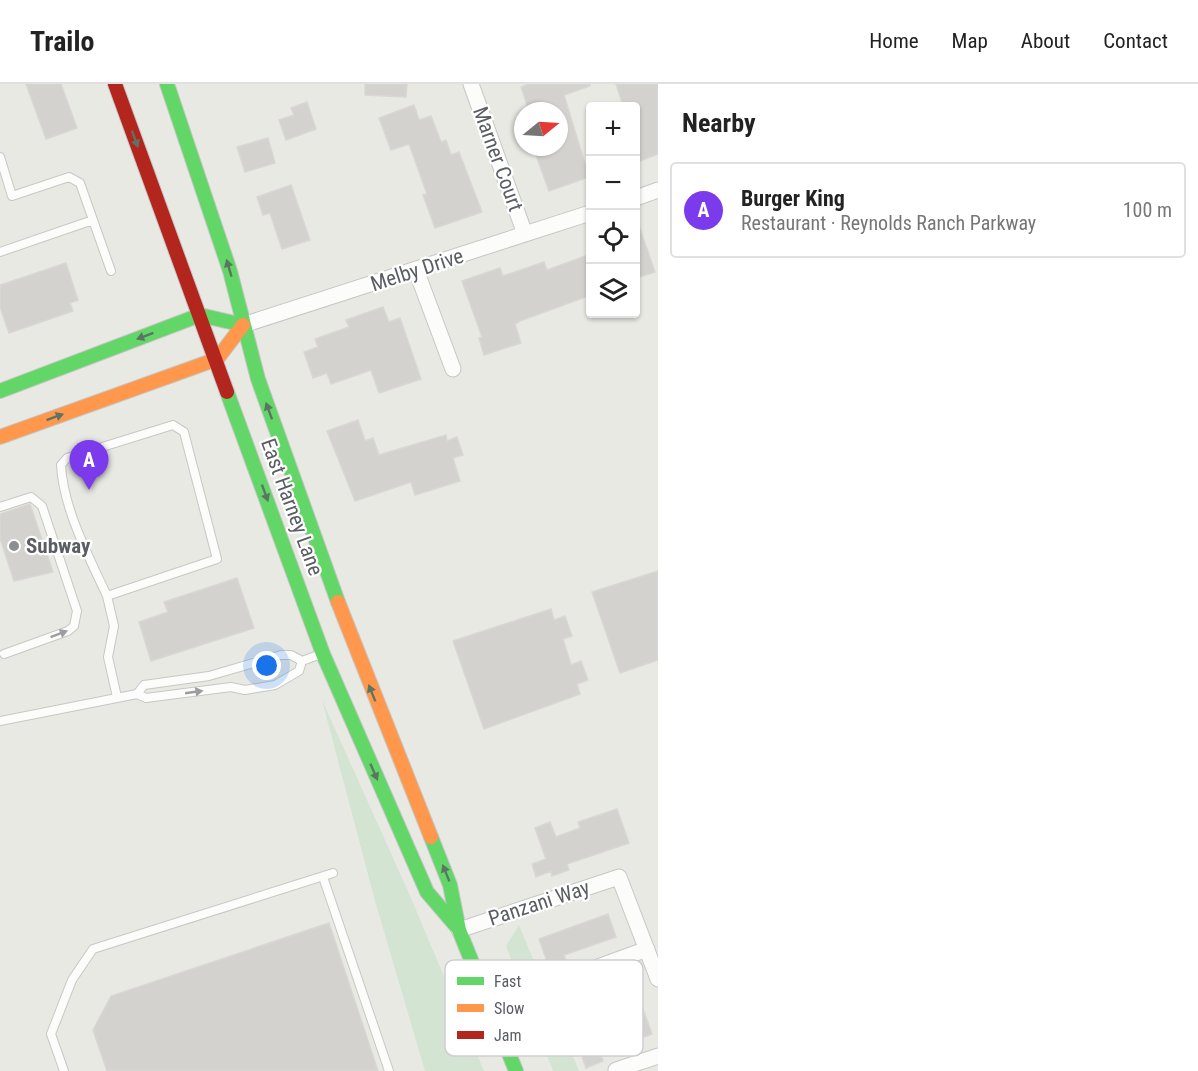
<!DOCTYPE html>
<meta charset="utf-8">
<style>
:root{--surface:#fff;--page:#f6f6f6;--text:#222;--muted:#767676;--line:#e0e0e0;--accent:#7c3aed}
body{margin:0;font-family:"Roboto Condensed",sans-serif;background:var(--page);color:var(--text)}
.controls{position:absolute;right:18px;top:18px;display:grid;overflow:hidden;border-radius:6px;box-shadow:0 2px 4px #0004}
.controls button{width:54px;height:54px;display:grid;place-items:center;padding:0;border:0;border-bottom:2px solid var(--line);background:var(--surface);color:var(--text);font:30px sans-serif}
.compass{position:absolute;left:514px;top:18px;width:54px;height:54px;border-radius:50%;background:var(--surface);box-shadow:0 2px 4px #0004;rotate:72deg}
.you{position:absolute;left:267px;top:582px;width:21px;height:21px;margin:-15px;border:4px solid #fff;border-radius:50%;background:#1a73e8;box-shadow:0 0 0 9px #1a73e833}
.badge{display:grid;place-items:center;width:39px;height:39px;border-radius:50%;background:var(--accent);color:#fff;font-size:20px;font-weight:700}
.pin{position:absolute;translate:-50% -50px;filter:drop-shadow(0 2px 3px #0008)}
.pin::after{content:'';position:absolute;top:32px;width:21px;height:18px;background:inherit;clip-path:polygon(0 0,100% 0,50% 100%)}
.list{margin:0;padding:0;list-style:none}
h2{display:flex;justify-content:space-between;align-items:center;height:78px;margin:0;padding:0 24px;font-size:26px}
h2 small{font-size:20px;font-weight:400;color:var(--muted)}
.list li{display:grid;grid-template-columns:39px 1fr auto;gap:18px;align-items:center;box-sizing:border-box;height:96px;margin:0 12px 12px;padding:0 12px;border:2px solid var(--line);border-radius:6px}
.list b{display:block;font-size:22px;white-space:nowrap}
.list p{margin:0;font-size:20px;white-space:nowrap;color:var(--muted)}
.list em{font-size:20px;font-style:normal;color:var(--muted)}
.icon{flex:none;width:33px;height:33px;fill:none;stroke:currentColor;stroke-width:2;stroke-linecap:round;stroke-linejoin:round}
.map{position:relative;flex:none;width:658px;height:987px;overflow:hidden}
header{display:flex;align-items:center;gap:36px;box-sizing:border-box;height:84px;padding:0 30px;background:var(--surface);border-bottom:2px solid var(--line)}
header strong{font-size:28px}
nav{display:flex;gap:33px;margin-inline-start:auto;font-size:21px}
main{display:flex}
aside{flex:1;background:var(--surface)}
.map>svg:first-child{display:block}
.green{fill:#d3e4d2}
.building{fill:#d3d2cf;stroke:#d8d7d4;stroke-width:1.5}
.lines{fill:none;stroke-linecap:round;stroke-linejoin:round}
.lane-casing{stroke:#c6c7c6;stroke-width:10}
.street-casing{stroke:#c6c7c6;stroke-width:17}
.fast-casing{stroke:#c6c7c6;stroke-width:16}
.slow-casing{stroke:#c6c7c6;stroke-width:16}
.jam-casing{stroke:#c6c7c6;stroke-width:16}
.lane{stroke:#fcfcfb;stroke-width:8}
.street{stroke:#fcfcfb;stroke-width:15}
.fast{stroke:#63d668;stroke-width:14}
.slow{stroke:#ff974d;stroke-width:14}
.jam{stroke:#b3261e;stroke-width:14}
.oneway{fill:#5c7562}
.oneway2{fill:#9b9d9f}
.poi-dot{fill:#8c8e8f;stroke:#fff;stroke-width:2}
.labels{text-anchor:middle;stroke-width:4.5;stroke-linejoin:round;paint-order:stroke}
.street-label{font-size:21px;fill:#5a5d61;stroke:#fff}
.poi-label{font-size:21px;font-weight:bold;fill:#5a5d61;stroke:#fff;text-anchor:start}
.key{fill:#fff;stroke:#ceced0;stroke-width:1.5}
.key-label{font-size:16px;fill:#5a5d61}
</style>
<header>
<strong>Trailo</strong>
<nav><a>Home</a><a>Map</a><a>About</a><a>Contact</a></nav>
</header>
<main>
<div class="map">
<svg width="658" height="987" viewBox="0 0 658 987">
<rect width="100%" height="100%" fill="#e9e9e4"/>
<path class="green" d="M322,616l86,191 76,180h-59l-50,-170z
M519,841l60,146h-26l-47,-125z"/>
<path class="building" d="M26,0h35l16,44 -31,11z
M365,0h42l-1,13 -41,-2z
M529,0h61v2l-26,9 25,82 -40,14 -16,-44h26v-36h-30l-8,-24z
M616,0h42v70l-18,7 -4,-12v-43h-13z
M307,18l9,27 -30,11 -7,-20 15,-5 -3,-7z
M414,21l5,15 12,-4 10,26 5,-2 5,15 8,-3 23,60 -47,16 -12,-33 4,-1 -18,-50 -18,6 -12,-32z
M268,54l7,25 -30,9 -8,-25z
M291,101l19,55 -28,9 -12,-36 -7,2 -6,-18z
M636,139h2l17,49 -19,6z
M591,170v41l-71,26 -5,3 6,19 -37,12 -5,-17 3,-1 -20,-56 38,-13 3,8 41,-14 3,8z
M66,179l12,37 -8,3 3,8 -64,22 -9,-26v-22z
M383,223l6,15 11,-4 21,61 -42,14 -8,-23 -40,14 -4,-11 -14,5 -9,-26 14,-5 -3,-8 34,-12 -3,-7z
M358,336l7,21 8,-3 6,17 67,-20 1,6 10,-4 6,18 -10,3 7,23 -45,14 -4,-13 -56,19 -28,-70z
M30,420l23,68 -39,9 -14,-43v-24z
M658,487v89l-38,13 -28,-81z
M237,494l17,50 -103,33 -12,-39 29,-10 -4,-10z
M551,525l3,11 11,-4 7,20 -9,3 8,26 10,-4 7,19 -11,4 3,10 -96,35 -31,-88z
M617,725l12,34 -62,21 2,6 -17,6 -1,-5 -15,6 -4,-13 14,-5 -11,-31 15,-6 6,15 24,-9 -2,-6z
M608,830l8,23 -52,18 2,6 -17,6 -10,-28z
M329,839l49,148h-271l-14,-41 18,-34z
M629,886l23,64 -52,19 3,8 -17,7 -27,-75 18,-6 2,7 40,-14 -2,-6z"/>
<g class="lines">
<defs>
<path id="lane" d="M0,73l12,39 57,-19 11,6 13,37 -93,32
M93,136l18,51
M0,423l31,-10 11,9 35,105 -3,15 -6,5 -64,23
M107,512c-18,-39 -44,-88 -46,-131l6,-7 106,-33 11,7 33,127 -110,37 7,30 -6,31 9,40
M137,610l9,4 85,-11 14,3 30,-5 24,-14 3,-10
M0,637l137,-27 7,-9 65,-9 72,-21h10l11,6 19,-7
M323,793l66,194
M64,987l-13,-37 21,-54 21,-31 240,-76"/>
<path id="street" d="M471,0l54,150
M636,114l22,-8
M416,186l37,99
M243,241l347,-112
M459,846l160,-53 39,102
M576,891l71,-26
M616,986l42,-14"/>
<path id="fast" d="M167,0l63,187 28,108 80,223
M0,307l200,-76 43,10
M227,308l96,262 104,238 30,35
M431,753l19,48 9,45 57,141"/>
<path id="slow" d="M0,353l217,-78 26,-34
M338,518l93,235"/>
<path id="jam" d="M115,0l112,308"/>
</defs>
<use href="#lane" class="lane-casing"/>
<use href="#street" class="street-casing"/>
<use href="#fast" class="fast-casing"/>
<use href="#slow" class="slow-casing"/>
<use href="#jam" class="jam-casing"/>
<use href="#lane" class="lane"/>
<use href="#street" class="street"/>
<use href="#fast" class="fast"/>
<use href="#slow" class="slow"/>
<use href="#jam" class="jam"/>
</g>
<defs><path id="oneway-solid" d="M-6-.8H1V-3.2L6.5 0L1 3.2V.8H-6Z" transform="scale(1.5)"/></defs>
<g class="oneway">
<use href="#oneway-solid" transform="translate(135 55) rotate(70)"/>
<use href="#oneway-solid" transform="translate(229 184) rotate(-106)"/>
<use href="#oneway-solid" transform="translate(145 252) rotate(159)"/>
<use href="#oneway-solid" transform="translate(269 327) rotate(-110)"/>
<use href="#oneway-solid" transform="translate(55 333) rotate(-20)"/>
<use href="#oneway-solid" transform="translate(265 409) rotate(70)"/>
<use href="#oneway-solid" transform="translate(372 609) rotate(-112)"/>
<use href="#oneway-solid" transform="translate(374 688) rotate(66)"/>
<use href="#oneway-solid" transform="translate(446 789) rotate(-112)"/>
</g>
<g class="oneway2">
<use href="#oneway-solid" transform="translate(59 550) rotate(-21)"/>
<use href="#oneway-solid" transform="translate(194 608) rotate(-8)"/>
</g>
<circle class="poi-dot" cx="14" cy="462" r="6"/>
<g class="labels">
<g class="street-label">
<text transform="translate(498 75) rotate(70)" y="7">Marner Court</text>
<text transform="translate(417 186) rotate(-18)" y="7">Melby Drive</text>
<text transform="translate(292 423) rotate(70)" y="7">East Harney Lane</text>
<text transform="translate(539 819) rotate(-18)" y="7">Panzani Way</text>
</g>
<g class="poi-label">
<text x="26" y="469">Subway</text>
</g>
</g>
<rect x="445" y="876" width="198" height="96" rx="9" class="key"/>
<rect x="457" y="893" width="27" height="8" fill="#63d668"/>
<rect x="457" y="920" width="27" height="8" fill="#ff974d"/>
<rect x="457" y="947" width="27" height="8" fill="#b3261e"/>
<g class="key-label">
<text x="494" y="903">Fast</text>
<text x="494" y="930">Slow</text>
<text x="494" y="957">Jam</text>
</g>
</svg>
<div class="controls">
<button>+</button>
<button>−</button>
<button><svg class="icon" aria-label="locate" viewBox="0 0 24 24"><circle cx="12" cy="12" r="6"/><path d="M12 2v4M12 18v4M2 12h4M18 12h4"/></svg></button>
<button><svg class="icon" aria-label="layers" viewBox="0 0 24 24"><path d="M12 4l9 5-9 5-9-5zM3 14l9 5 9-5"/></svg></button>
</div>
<svg class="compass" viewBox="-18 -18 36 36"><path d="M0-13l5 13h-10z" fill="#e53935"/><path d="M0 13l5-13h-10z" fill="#767676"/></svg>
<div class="you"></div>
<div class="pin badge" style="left:89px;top:406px">A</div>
</div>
<aside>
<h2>Nearby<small></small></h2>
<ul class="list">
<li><span class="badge">A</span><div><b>Burger King</b><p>Restaurant · Reynolds Ranch Parkway</p></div><em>100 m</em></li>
</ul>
</aside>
</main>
